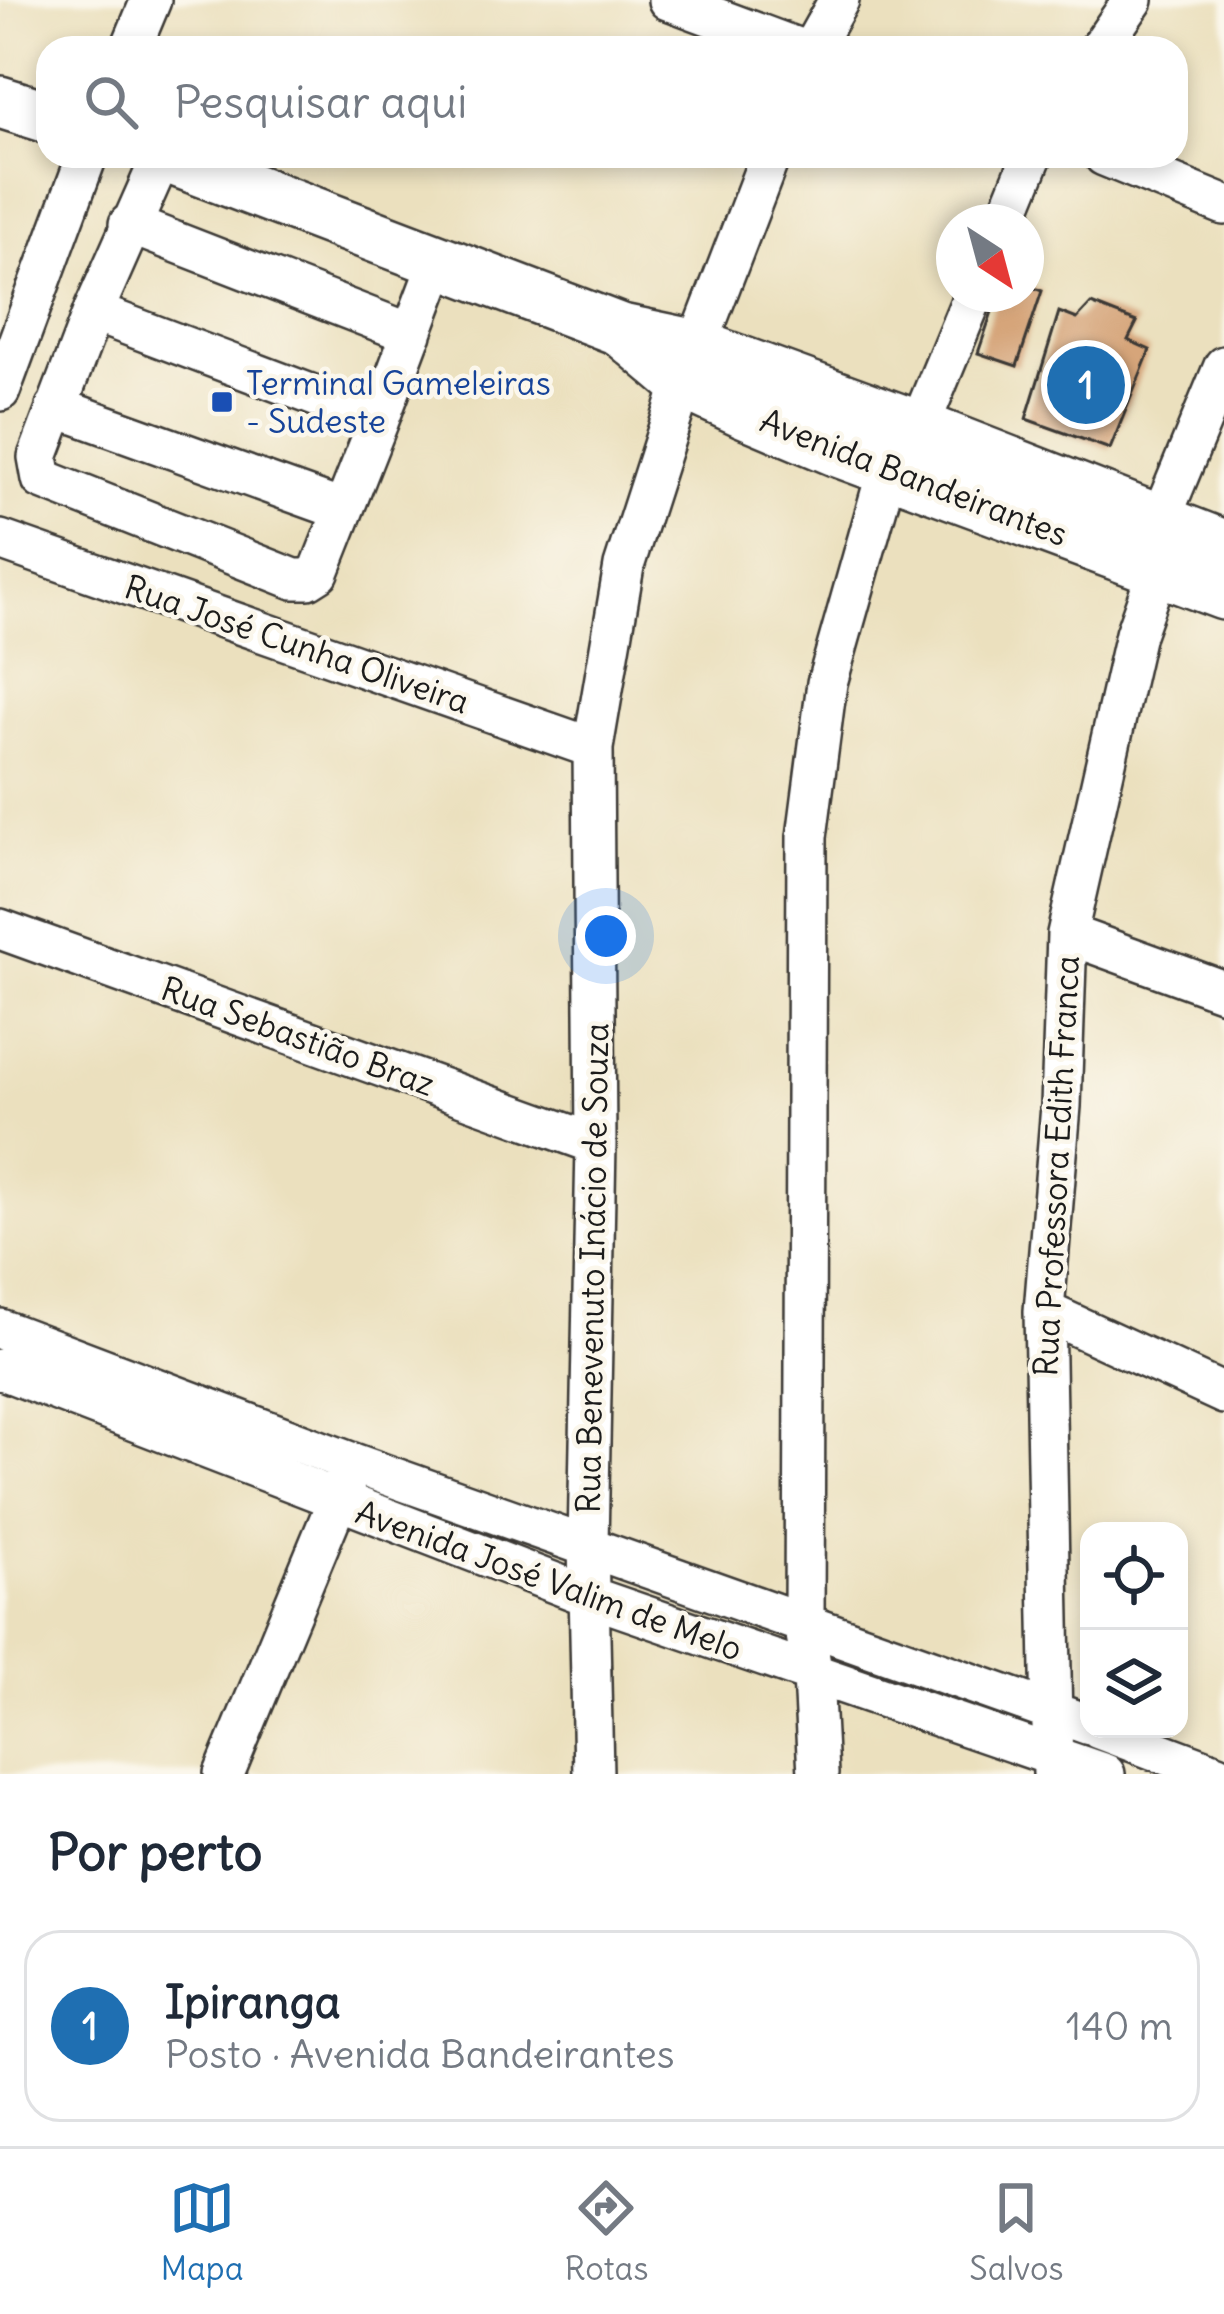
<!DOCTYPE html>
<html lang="pt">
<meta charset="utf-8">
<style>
:root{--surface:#fff;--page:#f6f6f7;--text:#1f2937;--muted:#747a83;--line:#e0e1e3;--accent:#1f6fb2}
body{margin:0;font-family:Delius,sans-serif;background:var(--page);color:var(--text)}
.controls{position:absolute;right:36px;bottom:36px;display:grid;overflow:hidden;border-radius:24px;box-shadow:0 6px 18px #0003}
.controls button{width:108px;height:108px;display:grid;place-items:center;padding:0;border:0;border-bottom:3px solid var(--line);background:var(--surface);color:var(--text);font:60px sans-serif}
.compass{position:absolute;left:936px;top:204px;width:108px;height:108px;border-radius:50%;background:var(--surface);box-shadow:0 6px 18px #0003;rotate:144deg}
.you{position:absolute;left:606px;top:936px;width:42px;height:42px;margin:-30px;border:9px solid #fff;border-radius:50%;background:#1a73e8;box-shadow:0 0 0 18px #1a73e833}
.badge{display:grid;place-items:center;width:78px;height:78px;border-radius:50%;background:var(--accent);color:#fff;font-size:39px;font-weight:700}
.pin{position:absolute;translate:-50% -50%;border:6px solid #fff;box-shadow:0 3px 12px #0006}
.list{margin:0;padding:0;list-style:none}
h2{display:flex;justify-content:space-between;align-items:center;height:156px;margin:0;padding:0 48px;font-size:51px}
h2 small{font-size:39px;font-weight:400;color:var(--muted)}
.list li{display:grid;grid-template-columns:78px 1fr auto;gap:36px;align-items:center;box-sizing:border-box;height:192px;margin:0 24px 24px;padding:0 24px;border:3px solid var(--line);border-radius:36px}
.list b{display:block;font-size:45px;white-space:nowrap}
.list p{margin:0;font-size:39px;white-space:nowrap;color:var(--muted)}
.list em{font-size:39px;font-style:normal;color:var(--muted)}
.icon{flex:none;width:66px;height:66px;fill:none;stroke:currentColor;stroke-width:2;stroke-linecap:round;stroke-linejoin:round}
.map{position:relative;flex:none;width:1224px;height:1774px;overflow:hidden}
.search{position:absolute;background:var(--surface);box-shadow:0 6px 18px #0003;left:36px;right:36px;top:36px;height:132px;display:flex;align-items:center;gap:30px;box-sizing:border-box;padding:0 42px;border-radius:36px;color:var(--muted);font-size:45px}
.sheet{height:372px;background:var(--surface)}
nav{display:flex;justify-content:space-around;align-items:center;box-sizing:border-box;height:168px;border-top:3px solid var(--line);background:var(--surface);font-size:33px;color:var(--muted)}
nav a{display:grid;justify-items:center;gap:6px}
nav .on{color:var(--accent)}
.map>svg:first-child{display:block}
.building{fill:#d6a57a}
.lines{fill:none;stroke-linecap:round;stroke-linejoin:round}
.minor-casing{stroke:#3b3934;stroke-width:44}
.major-casing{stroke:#3b3934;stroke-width:56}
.minor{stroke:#fff;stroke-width:39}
.major{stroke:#fff;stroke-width:51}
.transit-dot{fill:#1a4fb4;stroke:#fbf7ec;stroke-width:4.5}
.labels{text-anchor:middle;stroke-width:9;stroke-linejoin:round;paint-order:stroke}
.transit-label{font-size:33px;fill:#164399;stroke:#fbf7ec;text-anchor:start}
.street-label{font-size:33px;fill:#1c1c1c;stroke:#fbf7ec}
</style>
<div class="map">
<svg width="1224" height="1774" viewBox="0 0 1224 1774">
<rect width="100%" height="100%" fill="#fbf7ec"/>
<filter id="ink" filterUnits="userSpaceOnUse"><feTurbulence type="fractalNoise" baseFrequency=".00833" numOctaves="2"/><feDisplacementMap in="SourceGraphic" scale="24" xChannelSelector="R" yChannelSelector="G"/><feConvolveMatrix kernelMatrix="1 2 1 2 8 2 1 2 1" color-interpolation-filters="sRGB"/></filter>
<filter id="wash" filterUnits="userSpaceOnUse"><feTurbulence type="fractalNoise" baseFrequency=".004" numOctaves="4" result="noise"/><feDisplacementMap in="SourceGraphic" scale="48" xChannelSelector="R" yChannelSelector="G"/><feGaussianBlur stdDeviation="2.7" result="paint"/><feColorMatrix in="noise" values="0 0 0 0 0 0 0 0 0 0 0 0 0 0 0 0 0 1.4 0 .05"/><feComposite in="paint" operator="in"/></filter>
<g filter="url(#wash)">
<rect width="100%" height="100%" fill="#ebe0be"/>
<g id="blocks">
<path class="building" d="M1026,285l16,6 -25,75 -39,-13 20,-59h28z
M1091,304l46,18 -9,18 22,10 -40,99 -84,-30 33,-107 18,7z"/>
</g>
</g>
<g filter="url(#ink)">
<use href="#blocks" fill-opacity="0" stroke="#3b3934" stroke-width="3"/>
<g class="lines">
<defs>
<path id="minor" d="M668,0l129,48
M131,48l20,-48
M812,48l27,-48
M1100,48l33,-48
M162,156l-69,156 286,108 59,-157
M1104,156l120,49
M1005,222l27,-66
M129,224l283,110
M93,312l-55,145 4,22 252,100h14l11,-7 60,-152
M0,391l87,-235
M56,407l286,103
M919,427l55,-133
M1159,523l65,-157
M0,540l593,208
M0,929l596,215
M1067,934l157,57
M1044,1311l180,83
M0,1329l353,134 736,262
M0,1369l591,228 514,177
M1099,1729l119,45
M224,1774l122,-294
M593,1774l-5,-230 8,-400 -3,-396 31,-182 59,-183 87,-227
M818,1774l-5,-98 -9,-53 3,-786 20,-154 61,-215
M1053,1774l-9,-463 17,-205 6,-172 68,-300 23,-65"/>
<path id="major" d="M0,102l48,15
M164,156l457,174 76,16 222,81 305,119
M623,332l60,51 60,28 95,40 386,143"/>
</defs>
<use href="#minor" class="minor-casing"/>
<use href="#major" class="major-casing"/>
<use href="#minor" class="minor"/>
<use href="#major" class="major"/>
</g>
</g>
<rect class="transit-dot" x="210" y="390" width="24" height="24" rx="6"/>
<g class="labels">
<g class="transit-label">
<text x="246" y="395">Terminal Gameleiras<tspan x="246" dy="38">- Sudeste</tspan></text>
</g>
<g class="street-label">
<text transform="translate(914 477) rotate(21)" y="12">Avenida Bandeirantes</text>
<text transform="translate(297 644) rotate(19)" y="12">Rua José Cunha Oliveira</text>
<text transform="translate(298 1036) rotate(20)" y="12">Rua Sebastião Braz</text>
<text transform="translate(1056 1166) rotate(-87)" y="12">Rua Professora Edith Franca</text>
<text transform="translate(592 1268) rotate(-89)" y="12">Rua Benevenuto Inácio de Souza</text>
<text transform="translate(549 1580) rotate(20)" y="12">Avenida José Valim de Melo</text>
</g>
</g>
</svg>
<div class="controls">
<button><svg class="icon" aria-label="locate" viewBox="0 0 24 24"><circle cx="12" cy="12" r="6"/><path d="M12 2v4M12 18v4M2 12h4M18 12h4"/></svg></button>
<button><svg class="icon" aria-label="layers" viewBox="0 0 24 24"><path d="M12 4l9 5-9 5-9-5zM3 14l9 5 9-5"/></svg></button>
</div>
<svg class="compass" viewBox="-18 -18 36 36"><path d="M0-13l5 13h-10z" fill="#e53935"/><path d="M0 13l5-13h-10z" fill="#747a83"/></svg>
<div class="you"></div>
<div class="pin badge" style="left:1086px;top:385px">1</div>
<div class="search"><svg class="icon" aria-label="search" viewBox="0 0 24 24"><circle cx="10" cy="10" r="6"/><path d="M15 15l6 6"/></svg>Pesquisar aqui</div>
</div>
<section class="sheet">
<h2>Por perto<small></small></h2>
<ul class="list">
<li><span class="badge">1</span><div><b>Ipiranga</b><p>Posto · Avenida Bandeirantes</p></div><em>140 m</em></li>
</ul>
</section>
<nav>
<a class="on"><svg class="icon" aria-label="map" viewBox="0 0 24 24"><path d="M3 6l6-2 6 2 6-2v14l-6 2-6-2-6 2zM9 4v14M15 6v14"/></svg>Mapa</a>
<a><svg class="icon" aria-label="directions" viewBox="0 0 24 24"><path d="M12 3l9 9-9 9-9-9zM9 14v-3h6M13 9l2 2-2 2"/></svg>Rotas</a>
<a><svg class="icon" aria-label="saved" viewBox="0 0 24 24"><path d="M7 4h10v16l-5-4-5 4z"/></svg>Salvos</a>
</nav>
